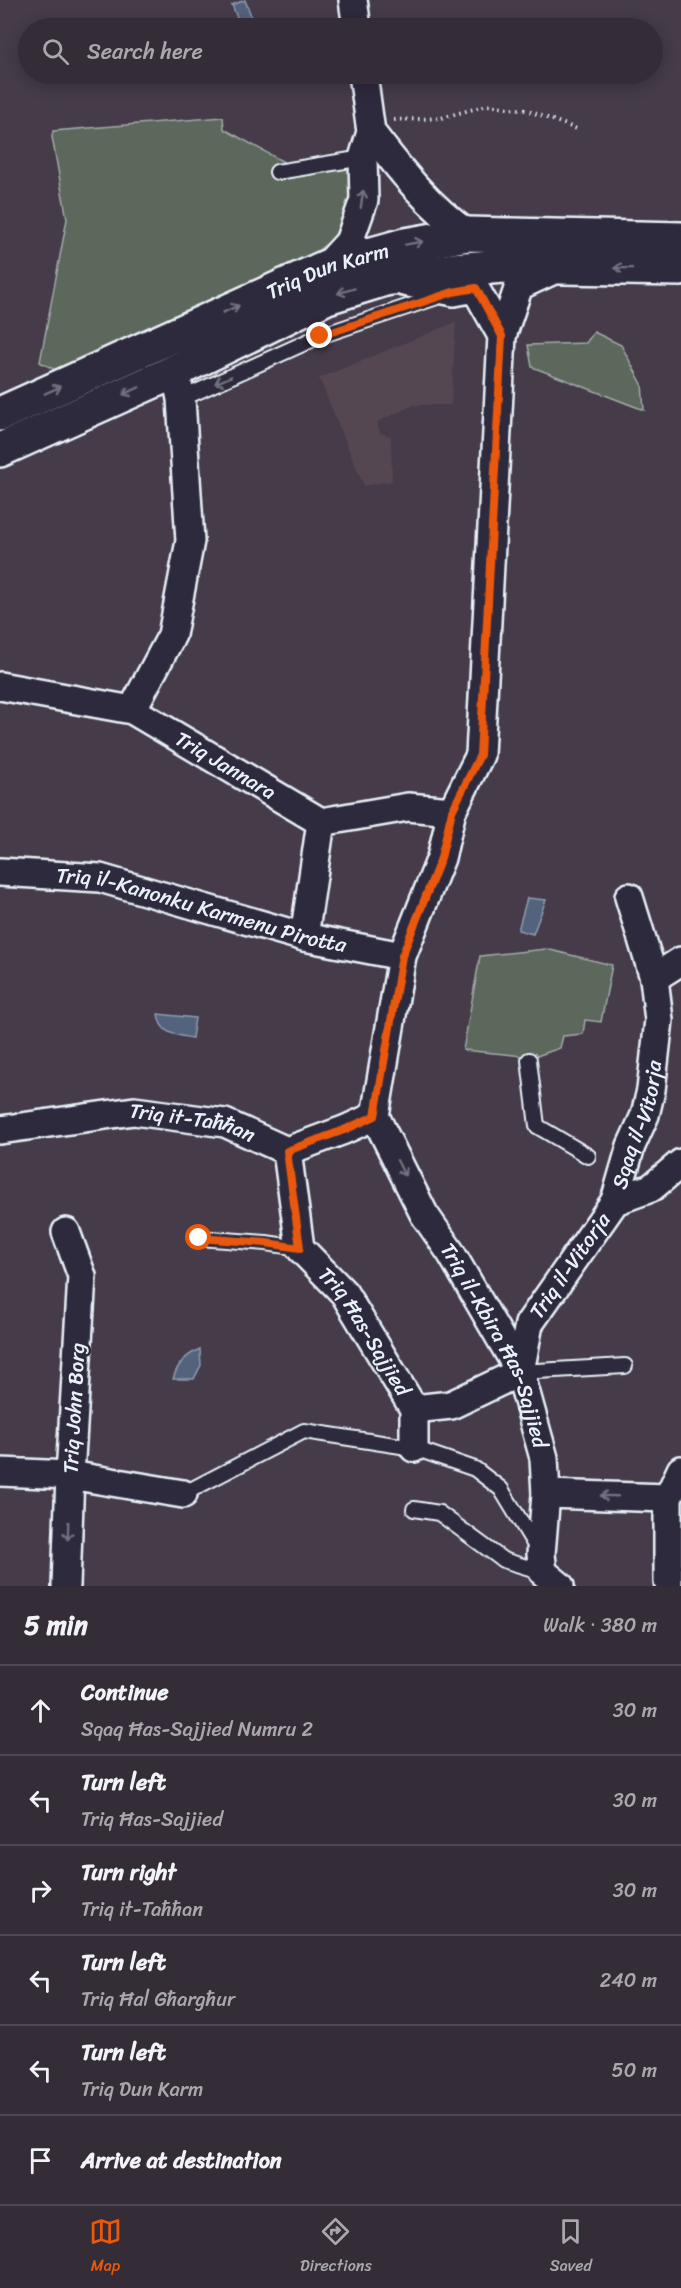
<!DOCTYPE html>
<meta charset="utf-8">
<style>
:root{--surface:#342c37;--page:#3c343f;--text:#f1f3f6;--muted:#a9a7ad;--line:#4e4852;--accent:#ea580c}
body{margin:0;font-family:Sriracha,sans-serif;background:var(--page);color:var(--text)}
.stop{position:absolute;width:18px;height:18px;margin:-14px;border:4px solid #ea580c;border-radius:50%;background:#fff}
.stop.end{background:#ea580c;border-color:#fff;box-shadow:0 2px 6px #0008}
.list{margin:0;padding:0;list-style:none}
h2{display:flex;justify-content:space-between;align-items:center;height:78px;margin:0;padding:0 24px;font-size:26px}
h2 small{font-size:20px;font-weight:400;color:var(--muted)}
.list li{display:grid;grid-template-columns:39px 1fr auto;gap:18px;align-items:center;box-sizing:border-box;height:90px;padding:0 24px;border-top:2px solid var(--line)}
.list b{display:block;font-size:22px;white-space:nowrap}
.list p{margin:0;font-size:20px;white-space:nowrap;color:var(--muted)}
.list em{font-size:20px;font-style:normal;color:var(--muted)}
.icon{flex:none;width:33px;height:33px;fill:none;stroke:currentColor;stroke-width:2;stroke-linecap:round;stroke-linejoin:round}
.map{position:relative;flex:none;width:681px;height:1586px;overflow:hidden}
.search{position:absolute;background:var(--surface);box-shadow:0 3px 15px #0003;left:18px;right:18px;top:18px;height:66px;display:flex;align-items:center;gap:15px;box-sizing:border-box;padding:0 21px;border-radius:33px;color:var(--muted);font-size:22px}
.sheet{height:618px;background:var(--surface)}
nav{display:flex;justify-content:space-around;align-items:center;box-sizing:border-box;height:84px;border-top:2px solid var(--line);background:var(--surface);font-size:16px;color:var(--muted)}
nav a{display:grid;justify-items:center;gap:3px}
nav .on{color:var(--accent)}
.map>svg:first-child{display:block}
.built{fill:#544751}
.green{fill:#5d685c;stroke:#a2acaa;stroke-width:1.5}
.water{fill:#53647e;stroke:#8f9caf;stroke-width:1.5}
.lines{fill:none;stroke-linecap:round;stroke-linejoin:round}
.lane-casing{stroke:#e8f1f8;stroke-width:18}
.street-casing{stroke:#e8f1f8;stroke-width:32}
.highway-casing{stroke:#e8f1f8;stroke-width:38}
.path{stroke:#e8f1f8;stroke-width:4;stroke-dasharray:1.5 4.5;stroke-linecap:butt}
.lane{stroke:#2f2a3d;stroke-width:14}
.street{stroke:#2f2a3d;stroke-width:27}
.highway{stroke:#2f2a3d;stroke-width:33}
.oneway{stroke:#70707e}
.route{stroke:#ea580c;stroke-width:8}
.labels{text-anchor:middle;stroke-width:5;stroke-linejoin:round;paint-order:stroke}
.street-label{font-size:21px;fill:#e8f1f8;stroke:#2f2a3d}
</style>
<div class="map">
<svg width="681" height="1586" viewBox="0 0 681 1586">
<rect width="100%" height="100%" fill="#453b49"/>
<filter id="ink" filterUnits="userSpaceOnUse"><feTurbulence type="fractalNoise" baseFrequency=".0167" numOctaves="2"/><feDisplacementMap in="SourceGraphic" scale="12" xChannelSelector="R" yChannelSelector="G"/><feConvolveMatrix kernelMatrix="1 2 1 2 8 2 1 2 1" color-interpolation-filters="sRGB"/></filter>
<g filter="url(#ink)">
<path class="built" d="M456,322l-5,83h-37l-37,17 3,11 11,3 1,45 -28,5 -45,-108z"/>
<path class="green" d="M223,117l1,12 65,36 65,1 -1,32 -20,41 -24,18 -250,115 -19,-10 27,-143 -15,-82 1,-6z
M594,332l27,13 21,39 2,26 -112,-43 -4,-22 58,-2z
M546,949l66,16 -11,57 -16,-2 -2,14 -20,2 -3,12 -26,9 -71,-7 17,-94z"/>
<path class="water" d="M245,0l10,26 -14,2 -9,-23z
M527,898l19,2 -13,34 -15,-4z
M158,1014l37,4 -3,20c-17,-3 -32,-4 -34,-24z
M200,1349l1,16 -7,14h-21c5,-16 12,-23 27,-30z"/>
<g class="lines">
<defs>
<path id="lane" d="M277,172l86,-14
M181,399l139,-63 123,-41
M529,1060l8,66 51,30
M199,1238l67,5 34,5
M520,1372l105,-6
M183,1494l121,-63 110,17 61,21 26,20 37,61
M414,1509l25,4 64,47 40,12"/>
<g id="street">
<path d="M353,0l4,28"/>
<path d="M371,132c29,38 57,74 97,102"/>
<path d="M326,267l23,-25 15,-42 -1,-42 8,-26 -8,-58"/>
<path d="M502,336l17,-50 39,-18"/>
<path id="s1" d="M0,686l132,24 189,112 87,-15 44,4"/>
<path d="M132,710l40,-75 18,-94 -9,-142 -6,-29"/>
<path id="s2" d="M0,872l100,6 204,59 98,19"/>
<path d="M304,937l17,-115"/>
<path d="M654,978l27,-17"/>
<path d="M375,1116l27,-160 39,-98 11,-47 28,-56 22,-419 -27,-48 -21,4 -50,-10"/>
<path id="s3" d="M375,1116l49,98 27,39 69,119 24,86 2,36 -5,60 2,18 17,14"/>
<path id="s4" d="M0,1130l134,-19 91,12 62,28 57,-21 31,-14"/>
<path id="s5" d="M287,1151l13,97 44,45 70,116v39"/>
<path id="s6" d="M615,1201l16,-55 14,-31 6,-25 8,-70 -5,-42 -25,-81"/>
<path d="M66,1232l16,44 -12,199 -4,111"/>
<path id="s7" d="M520,1372l9,-48 86,-123 36,-13 30,-25"/>
<path d="M414,1409l37,-4 69,-33"/>
<path d="M0,1472l70,3 113,19"/>
<path d="M546,1494l122,4"/>
<path d="M668,1582v-84l13,-28"/>
</g>
<g id="highway">
<path id="s8" d="M0,414l326,-147 79,-22 63,-11 213,5"/>
<path d="M0,450l167,-75 160,-78 58,-18 68,-9 50,-4 178,3"/>
</g>
</defs>
<use href="#lane" class="lane-casing"/>
<use href="#street" class="street-casing"/>
<use href="#highway" class="highway-casing"/>
<path class="path" d="M394,120l47,-2 47,-13 38,5 51,19"/>
<use href="#lane" class="lane"/>
<use href="#street" class="street"/>
<use href="#highway" class="highway"/>
</g>
<defs><path id="oneway-shaft" d="M-6 0H5M1.5-3L5.5 0L1.5 3" fill="none" stroke-width="1.6" stroke-linecap="round" stroke-linejoin="round" transform="scale(1.5)"/></defs>
<g class="oneway">
<use href="#oneway-shaft" transform="translate(362 199) rotate(-82)"/>
<use href="#oneway-shaft" transform="translate(414 243) rotate(-10)"/>
<use href="#oneway-shaft" transform="translate(623 268) rotate(-179)"/>
<use href="#oneway-shaft" transform="translate(346 291) rotate(163)"/>
<use href="#oneway-shaft" transform="translate(231 309) rotate(-24)"/>
<use href="#oneway-shaft" transform="translate(223 380) rotate(156)"/>
<use href="#oneway-shaft" transform="translate(53 390) rotate(-24)"/>
<use href="#oneway-shaft" transform="translate(131 391) rotate(156)"/>
<use href="#oneway-shaft" transform="translate(401 1168) rotate(63)"/>
<use href="#oneway-shaft" transform="translate(609 1496) rotate(-178)"/>
<use href="#oneway-shaft" transform="translate(68 1531) rotate(92)"/>
</g>
</g>
<g class="lines" filter="url(#ink)">
<path class="route" d="M199,1238l67,5 34,5 -13,-97 57,-21 31,-14 27,-160 39,-98 11,-47 28,-56 22,-419 -26,-48 -23,4 -133,44"/>
</g>
<g class="labels">
<g class="street-label">
<text dy="7" stroke="none"><textPath href="#s8" startOffset="358">Triq Dun Karm</textPath></text>
<text dy="7" stroke="none"><textPath href="#s1" startOffset="243">Triq Jannara</textPath></text>
<text dy="7" stroke="none"><textPath href="#s2" startOffset="206">Triq il-Kanonku Karmenu Pirotta</textPath></text>
<text dy="7" stroke="none"><textPath href="#s6" startOffset="80">Sqaq il-Vitorja</textPath></text>
<text dy="7" stroke="none"><textPath href="#s4" startOffset="195">Triq it-Taħħan</textPath></text>
<text dy="7" stroke="none"><textPath href="#s7" startOffset="120">Triq il-Vitorja</textPath></text>
<text dy="7" stroke="none"><textPath href="#s5" startOffset="204">Triq Ħas-Sajjied</textPath></text>
<text dy="7" stroke="none"><textPath href="#s3" startOffset="260">Triq il-Kbira Ħas-Sajjied</textPath></text>
<text transform="translate(74 1408) rotate(-87)" y="7">Triq John Borg</text>
</g>
</g>
</svg>
<div class="stop" style="left:199px;top:1238px"></div>
<div class="stop end" style="left:320px;top:336px"></div>
<div class="search"><svg class="icon" aria-label="search" viewBox="0 0 24 24"><circle cx="10" cy="10" r="6"/><path d="M15 15l6 6"/></svg>Search here</div>
</div>
<section class="sheet">
<h2>5 min<small>Walk · 380 m</small></h2>
<ul class="list">
<li><svg class="icon" aria-label="ahead" viewBox="0 0 24 24"><path d="M12 20V5M6 11l6-6 6 6"/></svg><div><b>Continue</b><p>Sqaq Ħas-Sajjied Numru 2</p></div><em>30 m</em></li>
<li><svg class="icon" aria-label="left" viewBox="0 0 24 24"><path d="M17 20v-9H6M10 6l-5 5 5 5"/></svg><div><b>Turn left</b><p>Triq Ħas-Sajjied</p></div><em>30 m</em></li>
<li><svg class="icon" aria-label="right" viewBox="0 0 24 24"><path d="M7 20v-9h11M14 6l5 5-5 5"/></svg><div><b>Turn right</b><p>Triq it-Taħħan</p></div><em>30 m</em></li>
<li><svg class="icon" aria-label="left" viewBox="0 0 24 24"><path d="M17 20v-9H6M10 6l-5 5 5 5"/></svg><div><b>Turn left</b><p>Triq Ħal Għargħur</p></div><em>240 m</em></li>
<li><svg class="icon" aria-label="left" viewBox="0 0 24 24"><path d="M17 20v-9H6M10 6l-5 5 5 5"/></svg><div><b>Turn left</b><p>Triq Dun Karm</p></div><em>50 m</em></li>
<li><svg class="icon" aria-label="arrive" viewBox="0 0 24 24"><path d="M6 21V4h12l-3 4 3 4H6"/></svg><div><b>Arrive at destination</b></div></li>
</ul>
</section>
<nav>
<a class="on"><svg class="icon" aria-label="map" viewBox="0 0 24 24"><path d="M3 6l6-2 6 2 6-2v14l-6 2-6-2-6 2zM9 4v14M15 6v14"/></svg>Map</a>
<a><svg class="icon" aria-label="directions" viewBox="0 0 24 24"><path d="M12 3l9 9-9 9-9-9zM9 14v-3h6M13 9l2 2-2 2"/></svg>Directions</a>
<a><svg class="icon" aria-label="saved" viewBox="0 0 24 24"><path d="M7 4h10v16l-5-4-5 4z"/></svg>Saved</a>
</nav>
